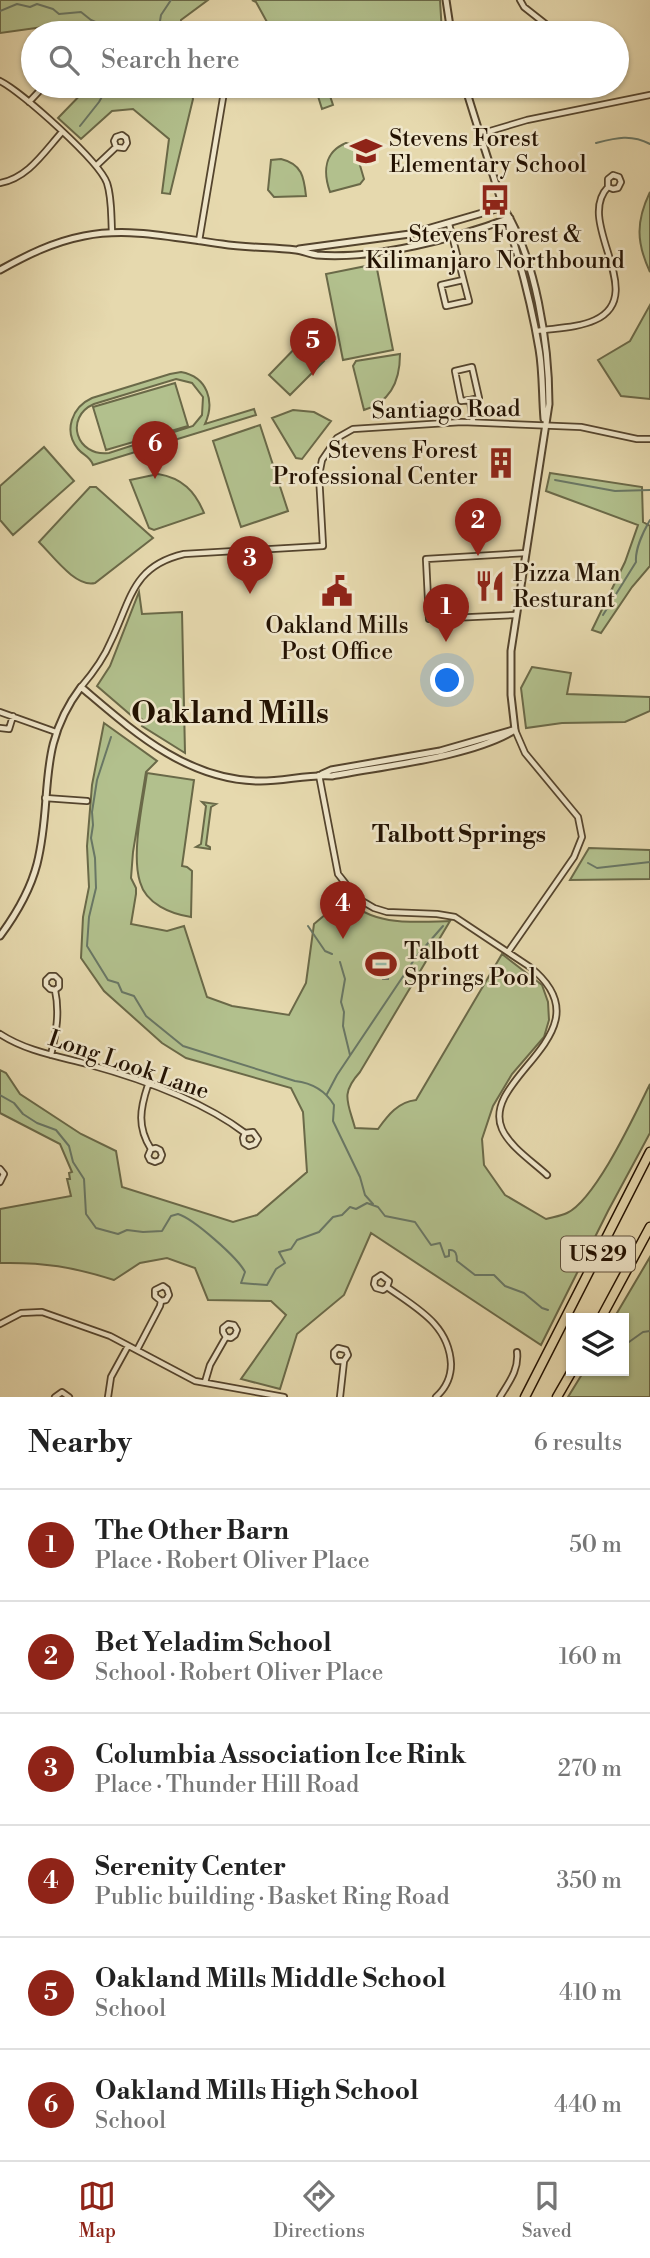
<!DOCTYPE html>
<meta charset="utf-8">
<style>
:root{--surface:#fff;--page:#f6f6f6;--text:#222;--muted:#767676;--line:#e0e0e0;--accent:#8f2418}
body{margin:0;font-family:"Libre Bodoni",serif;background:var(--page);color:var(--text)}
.controls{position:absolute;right:21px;bottom:21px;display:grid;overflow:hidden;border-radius:0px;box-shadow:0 2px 5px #0004}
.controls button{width:63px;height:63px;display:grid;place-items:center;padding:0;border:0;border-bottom:2px solid var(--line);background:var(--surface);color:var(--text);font:35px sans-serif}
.you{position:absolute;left:448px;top:681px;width:24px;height:24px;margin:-18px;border:5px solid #fff;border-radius:50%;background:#1a73e8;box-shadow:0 0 0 10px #1a73e833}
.badge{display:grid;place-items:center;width:46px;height:46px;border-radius:50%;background:var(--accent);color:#fff;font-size:23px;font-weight:700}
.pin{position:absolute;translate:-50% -58px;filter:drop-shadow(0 2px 4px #0008)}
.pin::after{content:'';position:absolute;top:37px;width:24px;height:21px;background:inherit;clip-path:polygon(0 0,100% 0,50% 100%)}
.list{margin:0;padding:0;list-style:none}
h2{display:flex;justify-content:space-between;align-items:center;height:91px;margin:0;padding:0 28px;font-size:30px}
h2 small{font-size:23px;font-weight:400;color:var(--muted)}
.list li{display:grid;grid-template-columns:46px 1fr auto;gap:21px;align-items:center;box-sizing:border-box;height:112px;padding:0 28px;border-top:2px solid var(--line)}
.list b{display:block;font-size:26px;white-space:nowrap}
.list p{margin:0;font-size:23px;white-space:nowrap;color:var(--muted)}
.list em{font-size:23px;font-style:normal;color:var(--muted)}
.icon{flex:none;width:38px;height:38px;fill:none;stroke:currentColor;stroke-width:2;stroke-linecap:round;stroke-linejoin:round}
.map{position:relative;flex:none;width:650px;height:1397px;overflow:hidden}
.search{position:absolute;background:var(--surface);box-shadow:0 2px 5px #0004;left:21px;right:21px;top:21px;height:77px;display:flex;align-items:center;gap:18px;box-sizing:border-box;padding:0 24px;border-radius:38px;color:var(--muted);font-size:26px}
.sheet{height:763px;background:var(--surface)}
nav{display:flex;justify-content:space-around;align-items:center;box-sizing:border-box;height:98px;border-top:2px solid var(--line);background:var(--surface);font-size:19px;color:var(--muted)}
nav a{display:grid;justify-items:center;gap:4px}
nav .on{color:var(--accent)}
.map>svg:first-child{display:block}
.green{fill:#b2c08d;stroke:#6a6948;stroke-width:2;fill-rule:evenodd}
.water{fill:#97baa7;stroke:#697765;stroke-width:2}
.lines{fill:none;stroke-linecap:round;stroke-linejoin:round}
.stream{stroke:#697765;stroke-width:2}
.minor-casing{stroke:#54442d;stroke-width:8}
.tertiary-casing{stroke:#54442d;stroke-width:9}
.motorway-casing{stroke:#231202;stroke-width:11}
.minor{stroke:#efe6ca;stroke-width:4.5}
.tertiary{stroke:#efe6ca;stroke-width:5}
.motorway{stroke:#e6d9ae;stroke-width:8}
.labels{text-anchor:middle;stroke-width:5;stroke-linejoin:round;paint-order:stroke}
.shield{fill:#efe6ca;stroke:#60523e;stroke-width:2}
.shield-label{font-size:21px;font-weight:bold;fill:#231202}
.poi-label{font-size:23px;fill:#231202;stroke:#efe6ca;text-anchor:start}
.street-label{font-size:23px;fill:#231202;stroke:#efe6ca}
.neighbourhood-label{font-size:24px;font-weight:bold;fill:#231202;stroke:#efe6ca}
.district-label{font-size:30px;font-weight:bold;fill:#231202;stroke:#efe6ca}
</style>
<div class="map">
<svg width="650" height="1397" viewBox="0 0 650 1397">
<rect width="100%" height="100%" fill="#e6d9ae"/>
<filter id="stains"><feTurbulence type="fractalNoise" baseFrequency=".00286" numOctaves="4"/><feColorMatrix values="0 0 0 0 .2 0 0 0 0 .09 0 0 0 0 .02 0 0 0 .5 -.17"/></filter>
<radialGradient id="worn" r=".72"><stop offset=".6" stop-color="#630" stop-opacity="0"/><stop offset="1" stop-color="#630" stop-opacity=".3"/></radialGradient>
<path class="green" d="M0,0h208l-27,20v13h-121l-17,-6 -43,6z
M252,0h188l2,33h-169l-17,-31z
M89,86h101l3,13 -23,95 -8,-1 7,-54 -36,-30 -21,2 -31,28 -23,-21z
M328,90l5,15 -11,4 -5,-16z
M346,143l8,2 10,34 -4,5 -30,8c-7,-20 -6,-40 16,-49z
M281,159c21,5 23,18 25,37l-32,1 -6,-7 3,-30z
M650,192v80c-14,-30 -14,-51 0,-80z
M376,264l17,86 -50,10 -17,-86z
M650,305v94l-29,-3 -23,-36 32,-19z
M303,340l21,21 -34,34 -21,-20z
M400,354c0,26 -9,48 -36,56l-11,-44 3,-5z
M181,372c27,5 34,30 24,52l49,-15 2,6 -163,50c-3,-9 -9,-9 -15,-16 -15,-18 -6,-42 14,-51l78,-24zM176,379l16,4 11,14 -1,18 -9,11 -84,27c-33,4 -45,-36 -15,-49z
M175,383l13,43 -82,24 -13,-43z
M293,410l21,2 17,9 -29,38 -6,-1 -24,-40z
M260,425l28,86 -47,16 -28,-86z
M44,447l30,34 -61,54 -13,-15v-34z
M550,473l92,14 1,35 7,4v40l-18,21 -31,46 -9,-3 33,-68 13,-37 -92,-34z
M158,474c24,4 37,17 46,39l-50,17 -5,-2 -19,-48z
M90,487h6l57,51 -58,45c-19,5 -42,-27 -56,-41z
M139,592l3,22 40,-2 3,141 -43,-27 2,-5 -5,-4h-6l-36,-31 13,-20z
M532,667l39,6 -4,21 83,3v14l-25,11 -63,1 -36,5 -5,-40z
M104,723l53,38 -11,11 -13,80 -2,26 5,10v6l-5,30 36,7 17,-5 23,71 25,9 57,9 17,-32 8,-59 31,-26c28,29 69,24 105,23l-90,151c-20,22 -12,30 -5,56l23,1c10,-14 20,-27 38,-29l86,-146 40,31 6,17 1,18 -5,17 -32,37 -19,32 -11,33 2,26 21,30 41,24c7,-2 15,-3 21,-6 29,-14 68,-99 83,-129v49l-42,78 -67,134 -170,-112 -27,62 -47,39 -17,55 -39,-10 45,-64 -15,-14 -63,-1 -13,-32 -28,-10 -27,5 -26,17c-41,-13 -70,-18 -114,-17v-54l71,-13 -4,-17h3l-1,-6 3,-1 -12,-28 -60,-31v-43l6,3 14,21 61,40 35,17 6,36 111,35 24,-7 50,-43 -4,-60 -12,-24 -105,-30 -24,-15 -58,-52 -23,-33 2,-41 6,-30 -2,-41 5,-61z
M147,773l47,7 -12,86 5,1 5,4 -1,46c-20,-3 -45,-13 -51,-35 -9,-28 3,-80 7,-109z
M202,802l14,2 -5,3 -5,38 4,2v2l-14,-2 5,-3 5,-38z
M589,848l61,2v29l-80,1z
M650,1257v140h-82l16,-26h40v-53h-10z"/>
<path class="water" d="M373,956l18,2 -3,21h-5v-8l-12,-1z"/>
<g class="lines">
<path class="stream" d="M0,11l17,-7 13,3 7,-3 16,5 6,5 22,-2 10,8 29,13
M158,33l3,-18 10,-15
M80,126l19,-24 9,-16
M596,143c20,-5 35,-9 54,1
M555,480l60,11 35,-1
M603,615l33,-53c-1,-12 7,-30 14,-42
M111,737l-14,43 -5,32 1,13 -2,13 4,20 1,30 -7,29 -2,29 21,34 10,3 4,9 12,4 12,20 37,30 112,35c17,2 30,9 39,24l-1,16 27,56 5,18 8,9
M588,863l9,5 53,-6
M308,926l17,25 7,3
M340,962l5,17 -4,23 3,10 -1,14 7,29
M327,1094l10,-19 79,-118 27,-31
M0,1095l14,8 9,11 14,9 19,7 13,16 4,16 11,17 2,35 10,14 22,6 9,-4 16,2 19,-1 9,-15 7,-2c16,5 60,44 67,58l-4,11 26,2 9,-16 9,-6 -6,-11 12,-3 6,-9 22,-8 14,-15 9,-2 8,-8 6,2 11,-6 11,4 7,9 30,6 16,23 9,-2 5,14 4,-1v-6c7,-1 8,5 8,11l18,14h19l11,11 19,7 18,15 6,2
M624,1341l5,1 14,-10 7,-1"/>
<defs>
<path id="minor" d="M520,0l4,7 33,26
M219,33h6
M0,81c22,11 99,80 107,102 5,15 4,33 5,49
M29,102l15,-16
M480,134l47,-14 123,-25
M97,165l19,-18 -2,-6 2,-4 6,-2 4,3 1,5 -3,5 -8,-1
M0,183c28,-5 44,-31 62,-51
M449,224l20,77 -23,5 -5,-21 22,-5
M199,241l26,-155
M536,331c19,-3 42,-3 59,-11 55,-25 -21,-98 13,-133v-8l5,-4 6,2 2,5 -3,6 -5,1 -5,-2
M470,400l9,-2 -7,-31 -17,4 6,30 9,-1 3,22
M516,615l-87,4 -3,-60 100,-6
M81,687c12,-14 23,-29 30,-46 20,-41 21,-75 73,-87l139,-8 -4,-71 3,-15 15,-22 16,-9 109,-7 119,5 56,12h13
M0,712l56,20
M0,728l9,1 4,-13
M319,775l19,99 19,24 17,10 13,4 50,2 18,3 75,50c81,65 -51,110 -28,162 8,18 31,33 45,46
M45,798l42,3
M508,952l66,-95 8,-20 -4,-20 -53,-64 -10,-23
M0,1034c26,17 57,22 87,30 51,14 116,37 158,69l8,-1 5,7 -3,5 -6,2 -5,-3 -1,-5 2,-5
M51,1055c5,-22 9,-42 4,-65l-5,-1 -4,-4v-5l4,-4h5l4,4v7l-4,3
M148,1085c-8,24 -11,42 3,64l5,-1 4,2 2,5 -2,5 -5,2 -5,-2 -2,-4 3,-7
M0,1169l4,5 -4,8
M387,1287l2,-6 -8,-6 -6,4 -1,5 2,4 7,2 4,-3c29,21 62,37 64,77 0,14 -5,24 -15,33
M0,1324l21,-11 21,-1 68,24 85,45 89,16
M137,1350l23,-44 1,-5 -6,-5v-6l8,-4 4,3 2,6 -3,5 -5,1
M205,1382l5,-17 16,-28 -3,-5v-4l5,-4 6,1 3,5 -2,5 -4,3 -5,-1
M55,1397l7,-5 7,5
M108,1397l3,-20 17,-31
M340,1397l4,-36 4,-6 -2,-5 -8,-2 -4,4v5l3,4h7
M500,1397c9,-15 19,-27 17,-45"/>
<path id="tertiary" d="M446,0l5,33
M465,86c26,87 59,173 74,263 4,23 3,47 5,70
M503,207c33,50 46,138 46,197l-38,247v44l4,35
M299,249l111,-15 93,-27
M0,270c27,-15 53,-28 84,-34 46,-9 91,2 138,8 24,4 49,3 74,6 7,1 14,4 21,5 57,5 140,-17 193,-37
M322,774l9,-4 109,-19 73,-21
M0,936c17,-23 30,-45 37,-72 17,-67 -2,-116 44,-177 52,44 104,92 176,94 25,1 50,-7 75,-5 51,-10 140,-19 183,-46"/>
<path id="motorway" d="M601,1318l49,-91
M525,1397l125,-245
M557,1397l15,-26"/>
</defs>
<use href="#minor" class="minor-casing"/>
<use href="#tertiary" class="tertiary-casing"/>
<use href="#motorway" class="motorway-casing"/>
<use href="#minor" class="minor"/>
<use href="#tertiary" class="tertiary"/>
<use href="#motorway" class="motorway"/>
</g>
<defs>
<symbol id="school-bare" viewBox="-9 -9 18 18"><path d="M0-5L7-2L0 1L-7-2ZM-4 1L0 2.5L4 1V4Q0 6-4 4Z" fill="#8f2418" stroke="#efe6ca" stroke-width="2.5" paint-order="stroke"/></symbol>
<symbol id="bus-bare" viewBox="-9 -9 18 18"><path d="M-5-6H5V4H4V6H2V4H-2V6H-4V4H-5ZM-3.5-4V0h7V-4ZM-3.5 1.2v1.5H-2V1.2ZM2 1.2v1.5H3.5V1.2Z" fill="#8f2418" stroke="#efe6ca" stroke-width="2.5" paint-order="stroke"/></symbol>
<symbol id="building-bare" viewBox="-9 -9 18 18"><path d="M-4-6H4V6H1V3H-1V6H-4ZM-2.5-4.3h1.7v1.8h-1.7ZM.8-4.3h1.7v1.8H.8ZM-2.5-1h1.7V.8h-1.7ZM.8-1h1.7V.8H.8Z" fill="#8f2418" stroke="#efe6ca" stroke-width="2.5" paint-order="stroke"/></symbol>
<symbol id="restaurant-bare" viewBox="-9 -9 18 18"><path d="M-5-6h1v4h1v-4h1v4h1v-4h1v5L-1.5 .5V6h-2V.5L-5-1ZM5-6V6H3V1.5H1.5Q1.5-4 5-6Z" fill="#8f2418" stroke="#efe6ca" stroke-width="2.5" paint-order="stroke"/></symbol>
<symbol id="civic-bare" viewBox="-9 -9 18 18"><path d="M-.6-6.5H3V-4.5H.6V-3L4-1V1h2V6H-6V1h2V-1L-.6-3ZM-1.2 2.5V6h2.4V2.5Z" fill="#8f2418" stroke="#efe6ca" stroke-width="2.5" paint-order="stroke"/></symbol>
<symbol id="stadium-bare" viewBox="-9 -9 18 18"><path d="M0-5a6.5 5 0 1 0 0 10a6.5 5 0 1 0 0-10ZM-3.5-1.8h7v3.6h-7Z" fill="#8f2418" stroke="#efe6ca" stroke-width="2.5" paint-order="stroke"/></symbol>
</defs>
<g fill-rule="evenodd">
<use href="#school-bare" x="344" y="129" width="44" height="44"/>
<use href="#bus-bare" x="473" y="178" width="44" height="44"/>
<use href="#building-bare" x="479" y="441" width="44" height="44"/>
<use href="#restaurant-bare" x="468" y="564" width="44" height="44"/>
<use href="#civic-bare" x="315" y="569" width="44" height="44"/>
<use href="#stadium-bare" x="359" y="942" width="44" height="44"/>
</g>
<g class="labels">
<rect class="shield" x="561" y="1236.5" width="74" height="35" rx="5"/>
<g class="shield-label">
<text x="598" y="1261">US 29</text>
</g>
<g class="poi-label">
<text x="389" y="146">Stevens Forest<tspan x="389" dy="26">Elementary School</tspan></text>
<text x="495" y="242" text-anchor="middle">Stevens Forest &amp;<tspan x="495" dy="26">Kilimanjaro Northbound</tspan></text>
<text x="478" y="458" text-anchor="end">Stevens Forest<tspan x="478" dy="26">Professional Center</tspan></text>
<text x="513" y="581">Pizza Man<tspan x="513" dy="26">Resturant</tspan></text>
<text x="337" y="633" text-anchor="middle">Oakland Mills<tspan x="337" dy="26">Post Office</tspan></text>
<text x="404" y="959">Talbott<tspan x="404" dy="26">Springs Pool</tspan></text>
</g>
<g class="street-label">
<text transform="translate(446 409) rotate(-1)" y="8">Santiago Road</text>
<text transform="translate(129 1064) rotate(19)" y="8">Long Look Lane</text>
</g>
<g class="neighbourhood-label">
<text x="459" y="842">Talbott Springs</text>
</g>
<g class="district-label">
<text x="230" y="723">Oakland Mills</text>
</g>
</g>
<rect width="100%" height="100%" filter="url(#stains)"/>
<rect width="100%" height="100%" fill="url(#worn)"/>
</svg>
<div class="controls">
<button><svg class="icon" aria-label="layers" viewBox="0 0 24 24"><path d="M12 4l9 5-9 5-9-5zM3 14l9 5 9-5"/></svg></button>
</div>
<div class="you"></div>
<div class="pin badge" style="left:446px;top:642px">1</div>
<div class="pin badge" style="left:478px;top:556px">2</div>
<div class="pin badge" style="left:250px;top:594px">3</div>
<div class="pin badge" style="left:343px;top:939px">4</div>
<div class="pin badge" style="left:313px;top:376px">5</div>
<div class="pin badge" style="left:155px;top:479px">6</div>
<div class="search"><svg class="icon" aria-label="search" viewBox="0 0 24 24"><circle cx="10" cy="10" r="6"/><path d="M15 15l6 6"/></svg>Search here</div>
</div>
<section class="sheet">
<h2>Nearby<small>6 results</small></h2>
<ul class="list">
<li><span class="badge">1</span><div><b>The Other Barn</b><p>Place · Robert Oliver Place</p></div><em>50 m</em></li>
<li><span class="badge">2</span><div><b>Bet Yeladim School</b><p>School · Robert Oliver Place</p></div><em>160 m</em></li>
<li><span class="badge">3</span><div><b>Columbia Association Ice Rink</b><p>Place · Thunder Hill Road</p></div><em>270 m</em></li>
<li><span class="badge">4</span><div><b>Serenity Center</b><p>Public building · Basket Ring Road</p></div><em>350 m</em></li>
<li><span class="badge">5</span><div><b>Oakland Mills Middle School</b><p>School</p></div><em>410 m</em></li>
<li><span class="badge">6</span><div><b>Oakland Mills High School</b><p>School</p></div><em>440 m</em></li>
</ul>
</section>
<nav>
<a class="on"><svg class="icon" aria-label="map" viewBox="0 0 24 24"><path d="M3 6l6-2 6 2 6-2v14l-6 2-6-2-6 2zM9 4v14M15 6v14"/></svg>Map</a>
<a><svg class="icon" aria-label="directions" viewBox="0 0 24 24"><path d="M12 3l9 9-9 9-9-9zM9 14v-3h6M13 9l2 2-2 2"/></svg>Directions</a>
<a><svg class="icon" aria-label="saved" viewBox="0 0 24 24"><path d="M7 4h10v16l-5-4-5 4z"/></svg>Saved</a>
</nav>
